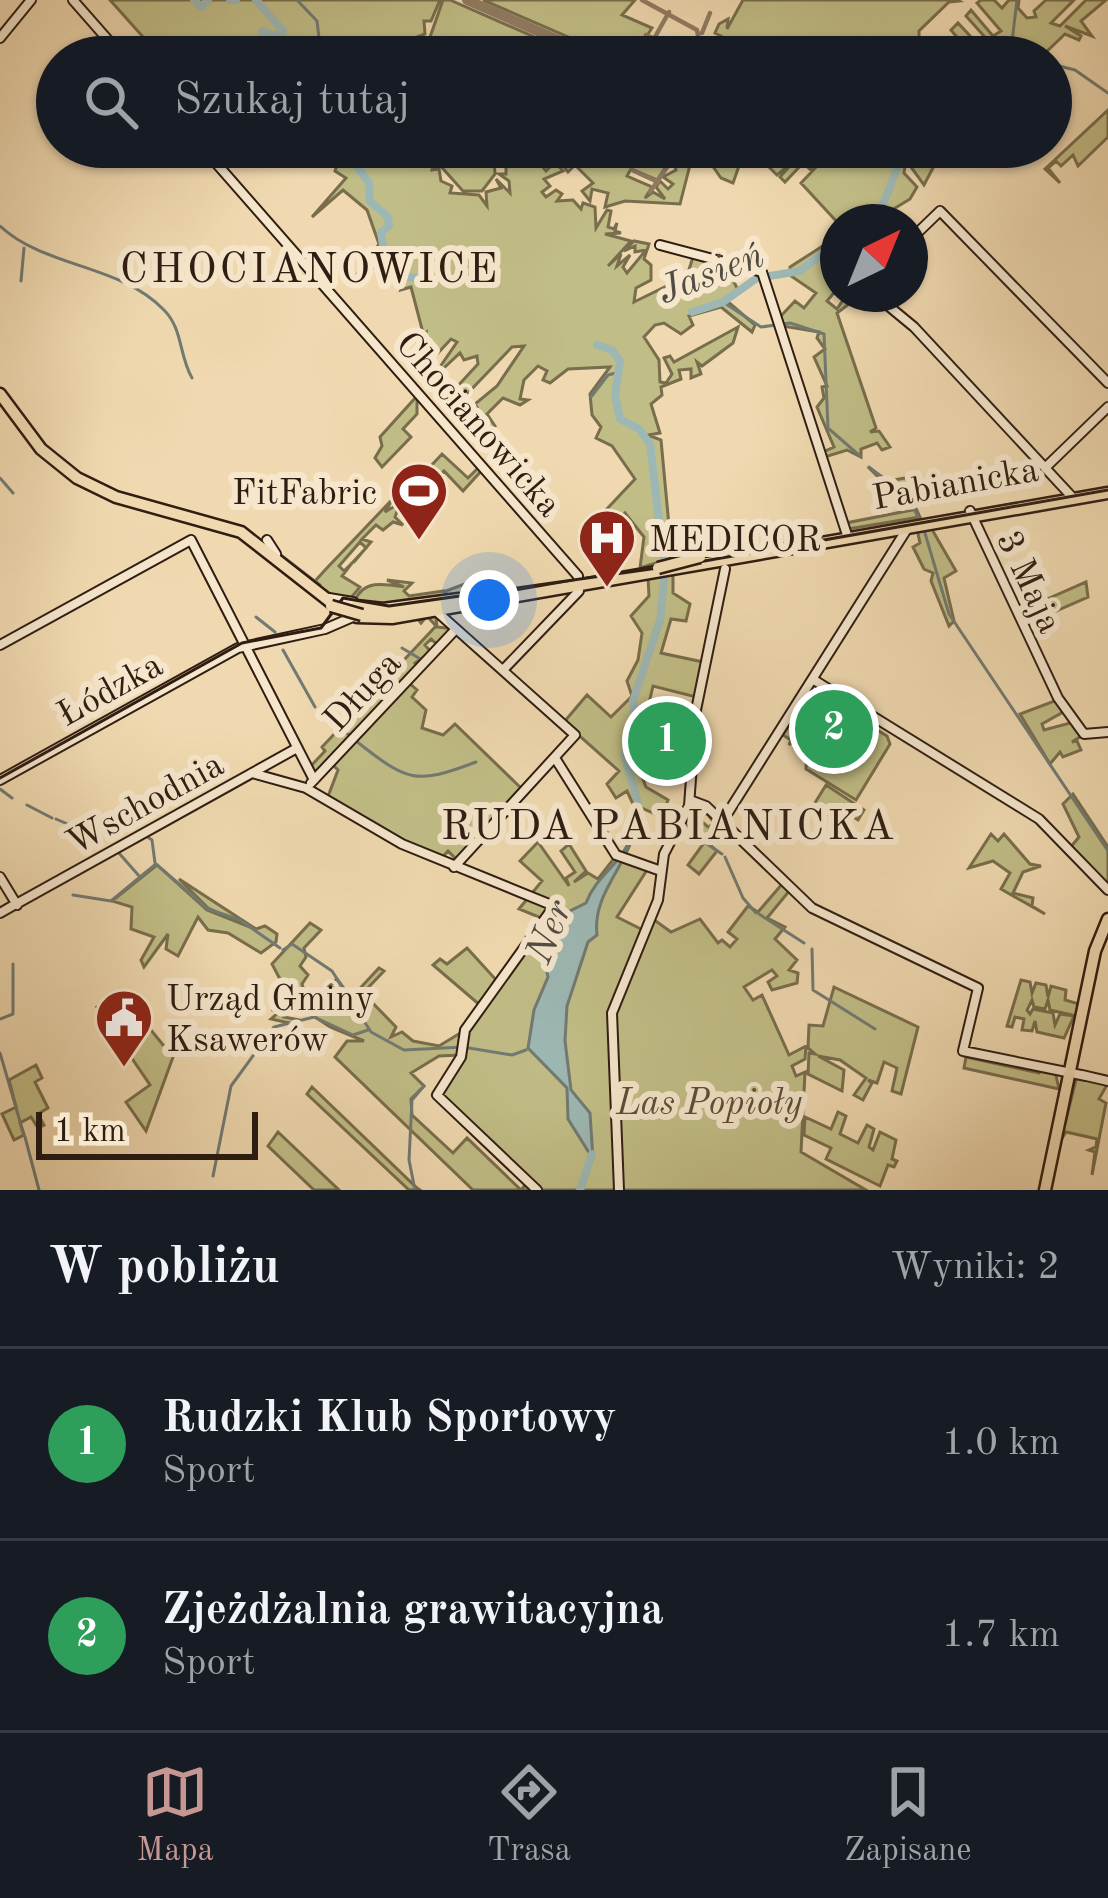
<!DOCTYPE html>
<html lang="pl">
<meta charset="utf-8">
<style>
:root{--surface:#171b24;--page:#242831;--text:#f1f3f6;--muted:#9ea1a6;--line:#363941;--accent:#c59692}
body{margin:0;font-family:"Old Standard TT",serif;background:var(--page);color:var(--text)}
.compass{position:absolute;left:820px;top:204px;width:108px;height:108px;border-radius:50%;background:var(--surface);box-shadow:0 3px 9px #0004;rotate:43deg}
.scale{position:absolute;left:36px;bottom:30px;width:222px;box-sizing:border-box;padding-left:12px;border:6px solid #301d12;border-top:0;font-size:33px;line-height:42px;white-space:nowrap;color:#301d12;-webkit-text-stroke:9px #f5e6cc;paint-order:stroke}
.you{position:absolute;left:489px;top:600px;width:42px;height:42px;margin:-30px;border:9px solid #fff;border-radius:50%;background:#1a73e8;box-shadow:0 0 0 18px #1a73e833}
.badge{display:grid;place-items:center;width:78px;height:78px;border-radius:50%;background:var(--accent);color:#fff;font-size:39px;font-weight:700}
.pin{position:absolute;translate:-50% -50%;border:6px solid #fff;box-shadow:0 3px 12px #0006}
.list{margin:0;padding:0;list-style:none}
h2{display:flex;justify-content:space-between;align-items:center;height:156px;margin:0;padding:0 48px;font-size:51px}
h2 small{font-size:39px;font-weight:400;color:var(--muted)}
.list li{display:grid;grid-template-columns:78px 1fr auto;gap:36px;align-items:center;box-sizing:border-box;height:192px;padding:0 48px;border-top:3px solid var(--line)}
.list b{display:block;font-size:45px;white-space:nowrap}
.list p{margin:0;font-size:39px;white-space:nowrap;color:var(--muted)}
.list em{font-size:39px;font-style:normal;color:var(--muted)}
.icon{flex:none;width:66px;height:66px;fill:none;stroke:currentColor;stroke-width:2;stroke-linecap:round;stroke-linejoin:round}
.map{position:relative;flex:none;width:1108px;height:1190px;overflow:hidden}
.search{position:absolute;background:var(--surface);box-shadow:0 3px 9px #0004;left:36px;right:36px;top:36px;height:132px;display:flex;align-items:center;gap:30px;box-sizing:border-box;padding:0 42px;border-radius:66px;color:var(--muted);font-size:45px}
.sheet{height:540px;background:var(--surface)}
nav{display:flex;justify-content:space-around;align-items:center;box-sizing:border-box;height:168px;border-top:3px solid var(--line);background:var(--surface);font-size:33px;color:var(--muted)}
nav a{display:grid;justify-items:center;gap:6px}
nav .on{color:var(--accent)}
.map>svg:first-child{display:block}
.green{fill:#c1bd86;stroke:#786d4c;stroke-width:3}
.water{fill:#9db8b4;stroke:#717a73;stroke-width:3}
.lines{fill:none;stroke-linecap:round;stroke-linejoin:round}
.stream{stroke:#717a73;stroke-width:3}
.river{stroke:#9db8b4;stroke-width:8}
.taxiway{stroke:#907b61;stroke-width:4.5}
.runway{stroke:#907b61;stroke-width:10}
.secondary-casing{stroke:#301d12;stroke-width:12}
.primary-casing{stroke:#301d12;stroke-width:15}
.secondary{stroke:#f5e6cc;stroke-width:8}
.primary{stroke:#f0d9b0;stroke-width:10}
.tram{stroke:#301d12;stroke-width:3}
.primary-bridge-casing{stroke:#301d12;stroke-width:15;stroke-linecap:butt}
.primary-bridge{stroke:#f0d9b0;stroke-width:10}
.labels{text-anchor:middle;stroke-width:12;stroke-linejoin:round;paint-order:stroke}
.street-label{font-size:36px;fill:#301d12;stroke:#f5e6cc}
.poi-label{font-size:36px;fill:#301d12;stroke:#f5e6cc;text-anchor:start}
.park-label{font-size:36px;font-style:italic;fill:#5c4d35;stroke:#f5e6cc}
.water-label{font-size:39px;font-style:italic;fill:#514c43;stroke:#f5e6cc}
.quarter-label{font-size:42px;letter-spacing:3px;fill:#301d12;stroke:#f5e6cc}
</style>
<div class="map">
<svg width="1108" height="1190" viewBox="0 0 1108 1190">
<rect width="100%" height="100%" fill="#f0d9b0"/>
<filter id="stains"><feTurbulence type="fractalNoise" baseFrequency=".00167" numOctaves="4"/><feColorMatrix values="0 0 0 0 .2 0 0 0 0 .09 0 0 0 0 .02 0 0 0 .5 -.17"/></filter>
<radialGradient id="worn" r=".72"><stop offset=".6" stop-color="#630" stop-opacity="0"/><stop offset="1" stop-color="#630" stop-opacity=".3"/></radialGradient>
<path class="green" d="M110,0h330l-9,21h-7l1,13 -16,6 1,13 10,4h-259z
M443,0h7l130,57h-157z
M483,0h152l-13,15 30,13 -8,12 38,17h-68z
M743,0h214l2,1 -10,1 -30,29v15l-15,11h-169l-11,-6 -3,6h-13l13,-21 -6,-3 4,-9 9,-5 -1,10z
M981,0h13l8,8 7,-8h10l-1,8 9,10 9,-1 -2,-6 12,-11h28l-23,23 9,3 26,-26h20l-25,21 11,15 -27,-10 16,10 -2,4 -14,-6 -24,23h-68l-6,-6 7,-5 -7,3 -16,-19 7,-7 28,30 6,-8 -26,-29 5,-6 22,26 8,-5 -24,-28z
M1108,110v27l-30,29 -5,-11 -12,11 -5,-5 -8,7 12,15 -15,-14z
M324,147h106l-6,6 10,10 -2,7 7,-1 2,12 11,5 -2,7 29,2 8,11 -1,-14 15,-4 -5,-9 14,14 -1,-12 -10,-7h7v-12h7l1,-12 21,-3 -9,8 8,4 5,-12h6l-8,13 9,11 9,-9 8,9 -19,8 6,7 -8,6 4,5 10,-7 6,4 -5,7 16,-1 8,9 2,-6 12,4 1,21 11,-18 4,1 -3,16 6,2 3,-6 -2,8 6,2 -16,1 26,7 -23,25 13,-12 -4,12 13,-11 -7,12 4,6 19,-23 -11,2v-6l-11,5 10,-10 15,3 -5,15 7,6v15l-15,8 -2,14 43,-21 7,4 10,-31 44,11 -5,15 6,12 -12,9 28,24 -3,7 -31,-25 -32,9 4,9 -12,9 -17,-11 -9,2 -11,12 15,23 1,22 6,1 6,-9 -8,-16 6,-2 4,6 64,-35 -5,16 -31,23 -5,-4 4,12 -10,4v-9l-12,1 2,9 -20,8 1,8 -11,9 9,29 -12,2 13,5 11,118 -32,10 4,-31 -19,-24 -10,9 -7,-7 -16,17 -3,-4 46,-49 -23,-33 -16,-8 5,-11 -9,-12 -2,-21 20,-27 -42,2 -18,14 -7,-3 4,-9 -9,-5 -14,14 -4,19 8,1 -8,5 -17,-7 -16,16 8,12 -19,13 -7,-7 11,-20 -5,-8 22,-18 27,-40 -12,1 -47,49 -10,-7 23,-25 -1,-8 -13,4 -4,-7 -29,27 26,-38 -6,-3 -13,14 -14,-5 2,-15 -9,9 -5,-3 10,-10 -11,-42 -10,3 3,-7 -20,-18 -25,7 20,-28 -12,-34 -24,-20 -31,27 34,-39 -11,-7 3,-10z
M432,147h61l2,27 -13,17h-19l-26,-29z
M549,147h130l-22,33 -26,-11 -4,7 25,11 -7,11 8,-6 12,7 -9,-12 4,-6 8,8 5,-5 -10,-7 13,-7 -2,-7 10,-6 -2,-10 63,2 -12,34 -12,-5 -16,-23 -4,8 -11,2 -10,39 -55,-3 -20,6 3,-14 -16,-4 -2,12 -8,-10 11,-8 -18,-18 -7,7z
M768,147l7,1 169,-1 -20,38 -18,-25 -2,13 13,14 -7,12 -23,14 7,7 -56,3 -37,-40 20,-21 -10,8 -8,-7 -18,19 -5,-5 14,-16 -17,14 -18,-18z
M829,242l9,11v35l-11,13 10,8 10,-15h15l-25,19 39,115 -6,4 9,-1 11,16 -8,3 -5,-7 -16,6v8l-14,-7 -22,7 -2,-5 11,-5 -17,-40 7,-9 -2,-11 5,-1 -13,-29 11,-8 -8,-11 2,-6 -37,-6 -3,-8 16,-17 9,7 12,-15 -25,-17 -1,-9z
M417,396v18l-14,15 8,8 -29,30 -7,-9 7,-12 -2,-9z
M442,454l26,24 12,-12 3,3 -20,22 -19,-20 -33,35 -20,-4 -6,10 15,-9 -5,14 8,8 -10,-3 -10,8 -7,-5 -14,14 9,3 -17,20h-1l13,-14 -6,-6 -21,24 5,5 8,-8 -10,13 18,11 -10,12 -14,1 -32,-20 -31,-31 48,37 -6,-5 11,-12 98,-103 4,3z
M868,467l20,14 29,-5 15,18 -21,4 9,19 -72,12 -2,-6 66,-13z
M930,526l26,45 -12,7 10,43 -5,5 -18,-45 2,-8 -9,-4 -11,-22 7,-4 -3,-14z
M673,571v22l17,11 -4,17 -15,-2 -10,34 42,9 -7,35 -43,-11 -7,30 45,13 -1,37 -36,-19 -5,9 -7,-2 34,19 -4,8 -23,-12 -6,10 3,8 22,13 -6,17 -29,-13 -6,-13 -11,7 -9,-14 12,-13 -55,-49 23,-27 24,22 21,-21 -5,-15 11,-21 4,-27 -11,-17 18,-20 -1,-19z
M478,579l-1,16 -43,6 3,26 17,2 -15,17 -8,-7 -6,6 6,7 -16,11 3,4 -104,112 -5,-11 16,-17 -3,-4 114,-121 -9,-10 -6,7 -6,-8 -60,-14c8,-22 31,-17 49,-14l-17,-7 25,3 -8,8 5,5 35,-5 3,5 -1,-5z
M1086,582l2,15 -64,28 -6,-13z
M408,682l9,8 -5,7 14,13 -4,18 21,7 12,-11 66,64 -64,72 -9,-9 -8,9 -113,-61 11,-29 -6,-6z
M1057,700l8,11 -23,13 2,6 30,-8 9,13 -11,7 5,-1 4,9 -18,7 -3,-5 -10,12 -30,-50z
M803,702l19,8 9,-8 56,34 3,8 -34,56 -50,-31 1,-20 -14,-8 -4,4 2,-5 -8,-5z
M826,785l38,25 -6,10 -6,-4 -6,9 -33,-19z
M1073,794l35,53v38l-38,-37 9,-11 -16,-33z
M690,803h8l24,29 -12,13 7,6 -18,23 -11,-9 18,-25 -22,-17 8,-10 16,14 9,-5 -22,-17 -7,7z
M991,834l7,7 6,-7 26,30 11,2 -18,6 -10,21 20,5 -1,8 13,8 -44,-25 9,-16 -17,-12 -24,7z
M538,842l31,44 -3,-8 9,-6 -14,-21 8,-7 17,27 -12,11 14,-9 10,6 17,-22 32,13 -30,47 30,15 6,-13 18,13 29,-13 18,24 4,-3 8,7 7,-8 -9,-7 20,-26 10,6 25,-29 7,7 -23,28 18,9 -10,12 22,21 -8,10 9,3 -1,10 -25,7 -4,-8 9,-6 -5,-6 -28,17 9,13 9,-5 27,60 17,-9 -1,13 -13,7 4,10 9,-4 -4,80 65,38h-393l-138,-133 12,-16h17l-34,-14 -36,-24 -10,14 15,3 -1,5 -27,-6 8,-7 -6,-2 5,-11 13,1 -19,-36 38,-41 11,7 -17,18 2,9 -6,9 8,9 -6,9 4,13 15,-3 16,-15 14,19 28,-30 5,3 -21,22 33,34 -5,10 11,-5 11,9 26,5 23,-14 -2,23 -21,1 -28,17 13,13 -13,13 1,16 41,38 14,-15 54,52 6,-7 -90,-86 24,-38 5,-29 85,-115 -5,5 -27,-11 23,-28 -22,-20z
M157,865l50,45 48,19 -47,-21 -29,-29 77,50 9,-3 12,8 -1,8 -15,11 -33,-20 -20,-3 -10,-13 -20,39 -12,-7 2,-15 -24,33 -3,-7 13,-23 -23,-8 1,-22 -20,-6z
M467,948l31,34 -17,24 -48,-41 7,-6 7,5z
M1021,980l9,2 2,11 4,-10 10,2 2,12 3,-11 15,4 -1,10 14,4 -3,12 -26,-6 -2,-10 -3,9 -11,-2 -2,-7 -5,10 3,4 3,-5 20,4 2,12 5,-11 14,2 -10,22 -27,-6 -2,-11 -3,10 -10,-1 2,-11 -9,-2 -3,10 -5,-1z
M834,987l84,40 -17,67 -9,-3 5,-23 -13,-6 -7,21 -9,-3 4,3 -9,17 -9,-5 12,-17 -26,-18 -22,-4 26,14 -2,21 -34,-17 1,-21 6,1 -7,-6 1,-23 14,1z
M112,1000l-9,6 19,37 28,-14 23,28 -27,74 -20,-29 24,-17 -53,-78z
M966,1057l73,16 1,-5 15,3 4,18 -95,-21z
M36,1065l6,13 -7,4 13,26 -10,6 6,11 -6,3 -7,-11 -11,6 4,12 -10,5 -12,-26 14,-7 -7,-27z
M1077,1076l31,7 -9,16 7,4 -14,72 3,-23 -6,-2 7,-3 1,-8 -31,-7 -5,8z
M312,1087l105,101 3,2h-11l-102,-96z
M838,1112l8,4 -6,18 18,9 9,-18 7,4 -5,18 4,3 7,-18 16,8 -4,19 5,2 -3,6 -6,-2 -8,21 -54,-27 5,-11 -27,-13 1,-18 26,12z
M278,1132l61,58h-25l-46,-44z"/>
<path class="water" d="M636,824c-7,42 -44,68 -39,111l-9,7 -21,64 -2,35 6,49 19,23 3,46 -25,-40 -1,-31 -39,-40 6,-38 14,-33 -3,-15 20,-36 -1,-12 22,-11c13,-33 38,-37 50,-79z"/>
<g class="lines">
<path class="stream" d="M297,0l20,21 4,33 6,3
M999,55l13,-13 5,-42
M1001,55l18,2
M1051,64l24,6 33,23
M0,226c45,42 120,38 164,84 19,19 15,46 28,68
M21,281l3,-33
M723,302l38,25 29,-4 34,11 4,94 32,28
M591,397l17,-22 12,-3
M869,467l40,32 11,22
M0,478l13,15
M924,530l25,84 159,237
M256,617l19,15
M402,648l20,12
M283,650l32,57
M330,722l22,15
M356,741c52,41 59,44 120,21
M0,789l12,9
M27,805l25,13
M56,819l32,14
M146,836l6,4 3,23
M707,844l15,10
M118,852l22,25 16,-13 52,45 32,11 40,28
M725,857l18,41 13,15
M73,895l38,6 29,-24
M759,914l45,29
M812,949l1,41 62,39
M283,950l9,-6 40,27 39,61 33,18 59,-3 49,8 14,-5
M0,1019l13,-5v-50
M0,1053l24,82
M25,1137l14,53
M213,1176l18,-90 43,-59 40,-10 39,18 15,-5
M415,1190l-6,-30 3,-60 12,-14"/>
<path class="river" d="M194,0l7,7 7,-7
M230,0h6
M256,0l27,31 -8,5 -13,-5 6,20 -11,6
M994,57l5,-2
M356,147l-1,17 14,19 1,18 18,16 1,9 -8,7 4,24 24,20 15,2
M864,222c29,-14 25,-53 45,-75
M692,312l31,-10 34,-24 43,-7 38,-30
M597,345l15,5 8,11 -5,34 5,24 19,10 11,15 15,126 -5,52
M634,832l4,-29 -13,-46 10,-37 -2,-19 26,-78
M580,1190l12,-36"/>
<path class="taxiway" d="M642,0l55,30 5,27
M702,33l8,-20
M646,35l48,22
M655,37l14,-25
M632,170l26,12
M650,192l31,-45"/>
<path class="runway" d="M467,0l130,57"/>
<defs>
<path id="secondary" d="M73,0l50,57
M0,38l31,-38
M202,147l376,429 1,15 -76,79
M910,240l30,-29 168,172
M660,245l102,27 86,266
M874,294l40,33 160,172
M1047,466l61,-59
M970,511l88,187 26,36 24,-2
M267,540l9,14
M435,610l140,125 -121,132
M0,645l191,-105 123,240
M814,680l225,139 69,71
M555,758l61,97 45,16
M252,773l54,15 96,56 152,62 -89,124 -4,27 -24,38 100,95
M0,780l238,-132 87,-19 30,-13 -2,-14 -24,-4
M311,783l145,-154
M690,800l16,6 106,102 166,80 -15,63 123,25
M722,822l185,-293
M0,877l17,28
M18,903l279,-155
M0,913l14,-8
M1082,1075l26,6
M619,1190l-7,-177 46,-113 6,-46 25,-48 7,-96 29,-141"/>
<path id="primary" d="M0,394l41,55 36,29 39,19 125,35 92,72
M356,606l27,3 76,-10
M357,617l35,1 716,-125
M1045,1190l50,-239 13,-32"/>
</defs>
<use href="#secondary" class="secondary-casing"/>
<use href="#primary" class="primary-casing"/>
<use href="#secondary" class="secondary"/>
<use href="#primary" class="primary"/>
<path class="tram" d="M0,778l242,-135 79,-15 22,-30 46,8 304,-43 415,-73"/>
<defs>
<path id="primary-bridge" d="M658,568l42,-11
M331,606l31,9"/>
</defs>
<use href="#primary-bridge" class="primary-bridge-casing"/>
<use href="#primary-bridge" class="primary-bridge"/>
</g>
<defs>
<symbol id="stadium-pin" viewBox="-11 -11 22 30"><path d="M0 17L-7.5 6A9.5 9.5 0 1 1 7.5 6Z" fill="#8f2418" stroke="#f5e6cc"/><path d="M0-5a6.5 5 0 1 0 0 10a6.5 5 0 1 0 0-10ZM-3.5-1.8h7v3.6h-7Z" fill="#fff"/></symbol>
<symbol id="hospital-pin" viewBox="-11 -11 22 30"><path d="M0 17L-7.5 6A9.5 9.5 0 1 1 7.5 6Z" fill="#8f2418" stroke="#f5e6cc"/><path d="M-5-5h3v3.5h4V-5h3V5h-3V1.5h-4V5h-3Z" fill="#fff"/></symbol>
<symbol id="civic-pin" viewBox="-11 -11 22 30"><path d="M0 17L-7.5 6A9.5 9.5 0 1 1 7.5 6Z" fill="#8f2418" stroke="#f5e6cc"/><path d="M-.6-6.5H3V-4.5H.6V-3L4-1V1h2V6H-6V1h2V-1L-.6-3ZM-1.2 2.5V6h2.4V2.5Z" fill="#fff"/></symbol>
</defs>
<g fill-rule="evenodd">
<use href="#stadium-pin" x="386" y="458" width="66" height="90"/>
<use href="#hospital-pin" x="574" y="505" width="66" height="90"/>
<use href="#civic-pin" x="91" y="985" width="66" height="90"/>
</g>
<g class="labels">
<g class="street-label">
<text transform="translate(480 423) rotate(49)" y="13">Chocianowicka</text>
<text transform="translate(955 482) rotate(-10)" y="13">Pabianicka</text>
<text transform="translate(1031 581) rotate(65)" y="13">3 Maja</text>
<text transform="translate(109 688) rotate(-29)" y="13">Łódzka</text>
<text transform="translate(361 690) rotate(-47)" y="13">Długa</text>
<text transform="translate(144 802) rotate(-29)" y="13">Wschodnia</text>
</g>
<g class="poi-label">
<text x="377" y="504" text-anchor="end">FitFabric</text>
<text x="649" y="551">MEDICOR</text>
<text x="166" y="1010">Urząd Gminy<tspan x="166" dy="41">Ksawerów</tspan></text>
</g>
<g class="park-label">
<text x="709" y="1114">Las Popioły</text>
</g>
<g class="water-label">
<text transform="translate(710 271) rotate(-21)" y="14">Jasień</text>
<text transform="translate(547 931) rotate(-68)" y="14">Ner</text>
</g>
<g class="quarter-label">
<text x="310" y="282">CHOCIANOWICE</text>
<text x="669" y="839">RUDA PABIANICKA</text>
</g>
</g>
<rect width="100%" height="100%" filter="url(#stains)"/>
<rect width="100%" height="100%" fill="url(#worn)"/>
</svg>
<svg class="compass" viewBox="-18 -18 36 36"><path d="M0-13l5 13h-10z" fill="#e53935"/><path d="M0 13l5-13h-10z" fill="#9ea1a6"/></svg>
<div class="scale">1 km</div>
<div class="you"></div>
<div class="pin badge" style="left:667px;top:741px;background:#2e9e5b">1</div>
<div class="pin badge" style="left:834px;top:729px;background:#2e9e5b">2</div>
<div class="search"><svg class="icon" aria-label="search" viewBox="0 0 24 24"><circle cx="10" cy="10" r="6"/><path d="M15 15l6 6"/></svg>Szukaj tutaj</div>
</div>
<section class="sheet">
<h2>W pobliżu<small>Wyniki: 2</small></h2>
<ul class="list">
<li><span class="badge" style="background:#2e9e5b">1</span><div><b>Rudzki Klub Sportowy</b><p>Sport</p></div><em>1.0 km</em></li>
<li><span class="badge" style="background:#2e9e5b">2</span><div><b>Zjeżdżalnia grawitacyjna</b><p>Sport</p></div><em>1.7 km</em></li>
</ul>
</section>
<nav>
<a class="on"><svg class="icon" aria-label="map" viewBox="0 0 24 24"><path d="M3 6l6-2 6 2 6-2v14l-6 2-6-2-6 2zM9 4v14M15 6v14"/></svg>Mapa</a>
<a><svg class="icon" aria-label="directions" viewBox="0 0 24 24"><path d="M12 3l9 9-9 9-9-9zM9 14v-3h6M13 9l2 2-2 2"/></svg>Trasa</a>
<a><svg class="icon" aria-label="saved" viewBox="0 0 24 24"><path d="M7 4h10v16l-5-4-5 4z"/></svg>Zapisane</a>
</nav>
